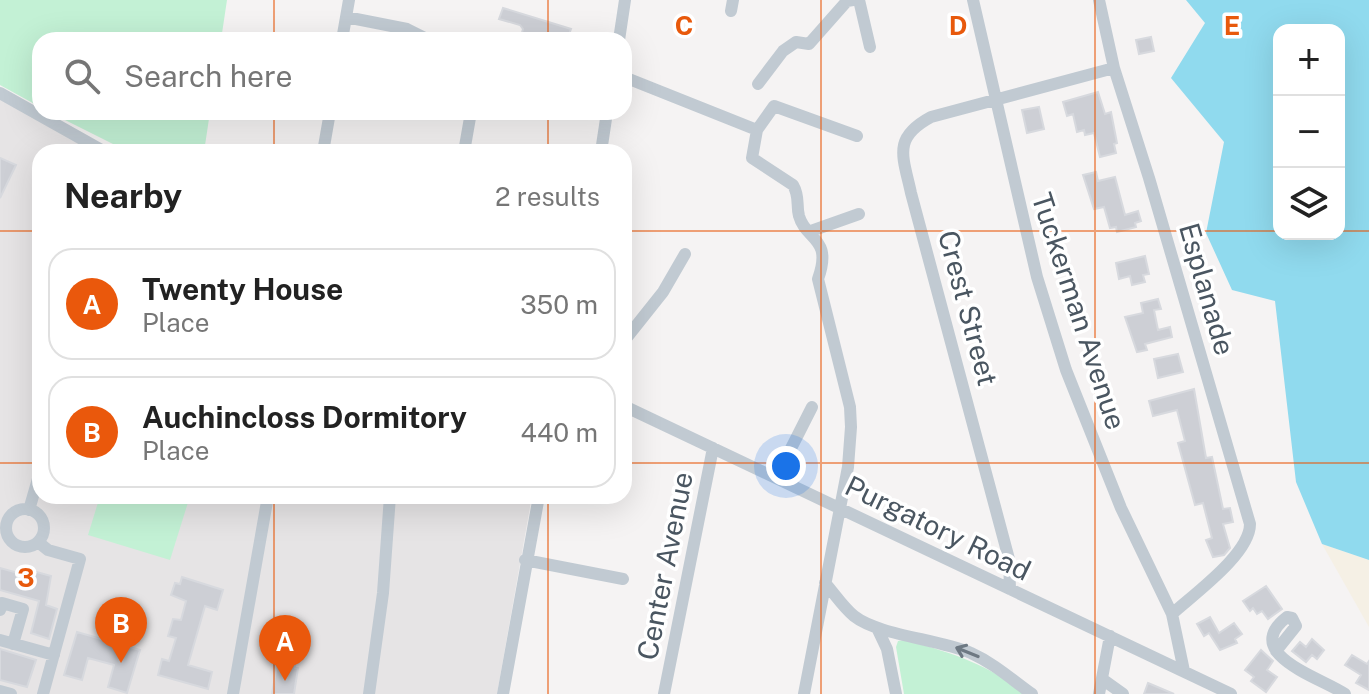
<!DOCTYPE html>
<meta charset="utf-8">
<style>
:root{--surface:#fff;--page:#f6f6f6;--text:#222;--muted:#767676;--line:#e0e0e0;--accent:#ea580c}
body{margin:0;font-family:"Public Sans",sans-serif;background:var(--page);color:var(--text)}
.controls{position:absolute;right:24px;top:24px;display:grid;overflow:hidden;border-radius:16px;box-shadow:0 8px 32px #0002}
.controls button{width:72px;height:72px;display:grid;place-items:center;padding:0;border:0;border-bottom:2px solid var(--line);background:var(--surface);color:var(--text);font:40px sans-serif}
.you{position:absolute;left:786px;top:466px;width:28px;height:28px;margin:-20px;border:6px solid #fff;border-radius:50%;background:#1a73e8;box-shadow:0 0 0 12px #1a73e833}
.badge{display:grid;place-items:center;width:52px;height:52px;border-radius:50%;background:var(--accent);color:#fff;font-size:26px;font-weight:700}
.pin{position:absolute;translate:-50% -66px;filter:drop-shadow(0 2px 4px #0008)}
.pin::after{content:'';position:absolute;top:42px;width:28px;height:24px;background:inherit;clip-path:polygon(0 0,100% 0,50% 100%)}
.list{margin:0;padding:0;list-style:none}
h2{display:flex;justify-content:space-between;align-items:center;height:104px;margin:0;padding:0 32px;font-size:34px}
h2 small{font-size:26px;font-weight:400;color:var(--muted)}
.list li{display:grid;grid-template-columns:52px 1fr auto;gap:24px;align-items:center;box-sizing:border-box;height:112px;margin:0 16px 16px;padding:0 16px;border:2px solid var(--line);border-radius:24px}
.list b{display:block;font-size:30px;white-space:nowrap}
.list p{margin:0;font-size:26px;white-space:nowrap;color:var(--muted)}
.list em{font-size:26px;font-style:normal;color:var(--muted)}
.icon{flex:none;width:44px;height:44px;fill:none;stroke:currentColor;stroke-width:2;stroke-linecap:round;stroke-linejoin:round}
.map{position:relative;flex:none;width:1369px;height:694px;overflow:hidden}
.search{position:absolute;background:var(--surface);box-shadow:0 8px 32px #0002;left:32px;top:32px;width:600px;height:88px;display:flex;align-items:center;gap:20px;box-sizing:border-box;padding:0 28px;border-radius:24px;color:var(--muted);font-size:30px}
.panel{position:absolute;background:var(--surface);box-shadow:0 8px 32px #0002;left:32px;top:144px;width:600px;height:360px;border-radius:24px}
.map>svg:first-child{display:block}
.education{fill:#e6e4e5}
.green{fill:#c3f1d5}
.sand{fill:#f5f0e5}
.water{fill:#90daee;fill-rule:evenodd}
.building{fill:#cdcfd5;stroke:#d7d9de;stroke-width:2}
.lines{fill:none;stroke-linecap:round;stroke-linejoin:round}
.minor{stroke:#c1cad2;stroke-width:12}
.oneway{stroke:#6e7983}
.grid{fill:none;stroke:#e8590c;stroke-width:2;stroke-opacity:0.55}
.labels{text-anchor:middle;stroke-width:7;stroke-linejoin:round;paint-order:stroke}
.street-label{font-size:28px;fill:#4a5661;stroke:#fff}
.grid-label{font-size:26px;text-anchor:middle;font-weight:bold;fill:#e8590c;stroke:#fff;stroke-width:7;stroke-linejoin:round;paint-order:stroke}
</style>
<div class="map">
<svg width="1369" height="694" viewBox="0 0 1369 694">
<rect width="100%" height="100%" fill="#f5f3f3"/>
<path class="education" d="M0,93l105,59h-65v344h492l-35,198h-497z"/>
<path class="green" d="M0,0h227l-6,40h-181v67l-40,-22z
M49,112h161l-6,40h-75z
M100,496h90l-20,64 -82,-25z
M904,640c46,12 84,24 122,54h-122l-8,-47 2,-6z"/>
<path class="sand" d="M1322,544l47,16v67z"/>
<path class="water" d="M1186,0h183v560l-47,-16 -26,-62 -21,-181 -43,-11 -26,-57 18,-91 -53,-64 34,-55zM1279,30h60v204h-60z"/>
<path class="building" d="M503,8l68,21 -4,11h-32l-14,-4 2,-7 -3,-4 -21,-6z
M1151,37l3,14 -15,3 -3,-14z
M1098,92l7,22 6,-2 6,31 -3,1 2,9 -16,4 -6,-24 -9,2 -1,-5 -7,2 -4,-18 -6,2 -4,-14z
M1039,107l5,22 -17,4 -5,-23z
M0,158l16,7 -16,33z
M1096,172l2,9 17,-4 10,38 13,-4 3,10 -6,2 1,4 -19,5 -1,-5 -6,1 -6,-21 -10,2 -11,-34z
M1145,256l4,18 -6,1 2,7 -13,3 -2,-9 -11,3 -3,-16z
M1158,299l3,10 -7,1 4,20 12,-3 2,10 -27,7 2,6 -10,2 -12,-35 18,-4 -2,-10z
M1178,354l5,18 -25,6 -4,-19z
M1194,389l12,69 6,-1 11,52 7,-1 3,14 -10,2 7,24 -6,7 -11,2 -7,-17 6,-2 -9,-35 -8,2 -17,-62 7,-2 -8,-31 -24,6 -4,-15z
M0,568l32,9 1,-6 18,5 -5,29 11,4 -8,30 -18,-6 8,-32 -39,-11z
M182,577l41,13 -6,20 -12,-4 -17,59 24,7 -4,17 -50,-14 4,-16 7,2 7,-23 -8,-2 5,-17 8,1 5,-19 -15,-6 4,-12 5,1z
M1266,586l16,23 -14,10 -6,-8 -5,3 -4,-6 -3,3 -7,-10z
M1210,617l9,16 15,-10 8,11 -7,5 2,4 -17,7 -11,-17 -5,3 -7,-12z
M77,632l63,18 -13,43 -19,-6 6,-22 -26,-7 -6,22 -18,-5z
M1312,639l12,11 -7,9 -5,-4 -6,7 -14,-11 8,-9 6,5z
M0,649l36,11 -9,27 -27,-7z
M1261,650l12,11 -6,9 10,7 -11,15 -15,-11 3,-4 -9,-7z
M1352,655l15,9 2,-3v29l-13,-7 5,-8 -16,-10z
M281,660l14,2v6h3l-4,26h-22l5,-29z
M1148,683l26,11h-30z"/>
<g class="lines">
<path class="minor" d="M859,0l11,47
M973,0l64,277 29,93 55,138 51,106 12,57
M1099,0l15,68 35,110 101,346c0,30 -56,70 -78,90
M731,11l2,-11
M346,17l61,12 22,11
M342,40l7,-40
M619,40l6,-40
M624,77l133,53
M758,84l25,-33 13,-9 13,2 38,-43 6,-1
M0,93l105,59
M323,152l7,-40
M464,152l7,-40
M601,152l6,-40
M811,231l48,-17
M624,341l39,-49 22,-38
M624,406l607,288
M776,478l36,-71
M6 528a19 19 0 1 1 38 0a19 19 0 1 1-38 0Z
M29,510l11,-38
M38,542l10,8 32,9 -37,135
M525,560l98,19
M825,583c9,10 18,24 29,33 24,19 83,23 117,37 24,11 40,26 61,41
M1010,589l-1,-30 -98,-366c-8,-37 -19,-55 20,-76l183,-49
M0,610l2,-7 21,6 -10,35
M878,630l9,19 9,45
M0,640l54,15
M1276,651l20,-25 -4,-8 -5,-1c-48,37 35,61 58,77
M1102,679l21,15
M0,691l11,3
M233,694l35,-198
M369,694l14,-101 7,-97
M503,694l36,-198
M664,694l49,-246
M804,694l44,-227 3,-40 -1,-20 -32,-128c15,-42 -12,-38 -19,-63 -3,-12 1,-19 -6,-31l-41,-27 5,-28 17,-24 83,30
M1099,694l11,-58"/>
</g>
<defs><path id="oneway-shaft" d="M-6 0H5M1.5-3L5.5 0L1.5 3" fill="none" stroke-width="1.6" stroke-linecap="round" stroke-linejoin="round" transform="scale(2)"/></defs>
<use class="oneway" href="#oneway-shaft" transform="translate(967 652) rotate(-158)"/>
<path class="grid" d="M274,0v40M548,0v40M821,0v694M1095,0v694M274,112v40M548,112v40M0,231h40M624,231h655M1339,231h30M0,463h40M624,463h745M274,496v198M548,496v198"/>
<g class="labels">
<g class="street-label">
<text transform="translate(1207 289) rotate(74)" y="10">Esplanade</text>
<text transform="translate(968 308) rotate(75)" y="10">Crest Street</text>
<text transform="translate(1079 311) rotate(72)" y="10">Tuckerman Avenue</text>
<text transform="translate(938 528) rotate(26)" y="10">Purgatory Road</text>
<text transform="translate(665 566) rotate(-79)" y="10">Center Avenue</text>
</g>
</g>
<g class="grid-label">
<text x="684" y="35">C</text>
<text x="958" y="35">D</text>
<text x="1232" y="35">E</text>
<text x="26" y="587">3</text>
</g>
</svg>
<div class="controls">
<button>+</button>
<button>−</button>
<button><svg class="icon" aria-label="layers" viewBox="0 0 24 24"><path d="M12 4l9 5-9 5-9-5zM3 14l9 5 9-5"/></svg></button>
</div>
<div class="you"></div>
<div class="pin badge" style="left:285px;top:681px">A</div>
<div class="pin badge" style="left:121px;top:663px">B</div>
<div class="search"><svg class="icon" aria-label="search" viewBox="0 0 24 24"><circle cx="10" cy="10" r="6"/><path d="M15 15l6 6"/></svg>Search here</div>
<section class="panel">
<h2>Nearby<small>2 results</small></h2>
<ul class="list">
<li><span class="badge">A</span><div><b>Twenty House</b><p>Place</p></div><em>350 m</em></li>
<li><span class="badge">B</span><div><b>Auchincloss Dormitory</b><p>Place</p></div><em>440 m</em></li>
</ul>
</section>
</div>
